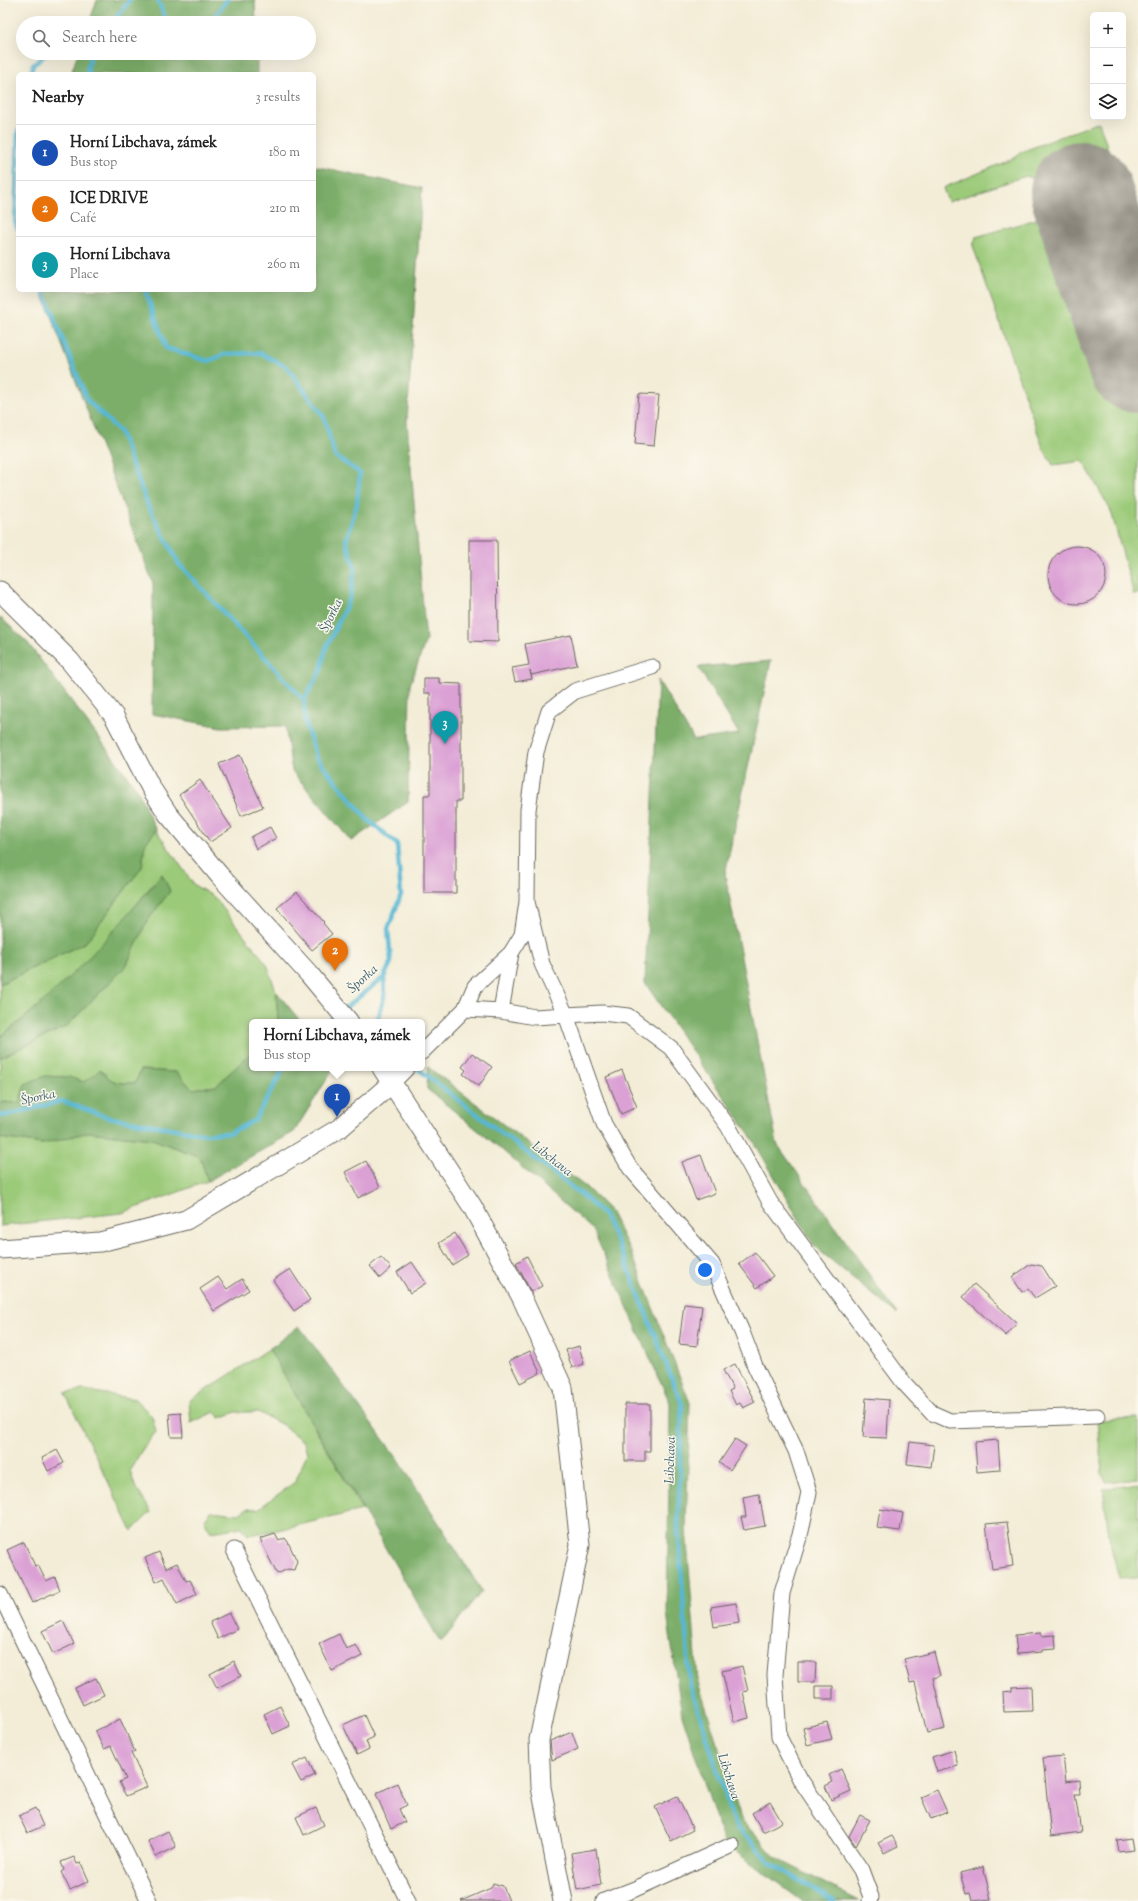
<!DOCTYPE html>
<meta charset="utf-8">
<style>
:root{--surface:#fff;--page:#f2f2f2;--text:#222;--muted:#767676;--line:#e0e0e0;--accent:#db2777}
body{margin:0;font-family:"Sorts Mill Goudy",serif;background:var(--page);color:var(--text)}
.controls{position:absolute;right:12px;top:12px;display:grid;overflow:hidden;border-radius:6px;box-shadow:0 4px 16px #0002}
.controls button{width:36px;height:36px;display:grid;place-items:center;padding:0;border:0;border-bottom:1px solid var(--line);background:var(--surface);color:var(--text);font:20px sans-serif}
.you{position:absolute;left:705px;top:1270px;width:14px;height:14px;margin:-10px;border:3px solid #fff;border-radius:50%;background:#1a73e8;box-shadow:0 0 0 6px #1a73e833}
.badge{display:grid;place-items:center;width:26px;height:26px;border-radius:50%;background:var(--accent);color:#fff;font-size:13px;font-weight:700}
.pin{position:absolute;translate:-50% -33px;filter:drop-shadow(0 1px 2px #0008)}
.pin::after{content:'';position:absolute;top:21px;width:14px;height:12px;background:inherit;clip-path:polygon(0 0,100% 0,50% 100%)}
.popup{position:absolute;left:249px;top:1019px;width:176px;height:52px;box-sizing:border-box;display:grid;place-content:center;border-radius:6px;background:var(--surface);filter:drop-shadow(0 1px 3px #0005);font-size:13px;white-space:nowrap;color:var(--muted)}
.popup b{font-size:15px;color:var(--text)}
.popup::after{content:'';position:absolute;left:50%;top:100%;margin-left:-8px;border:8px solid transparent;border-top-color:var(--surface)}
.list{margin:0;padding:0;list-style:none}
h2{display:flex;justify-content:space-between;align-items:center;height:52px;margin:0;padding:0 16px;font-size:17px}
h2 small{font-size:13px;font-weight:400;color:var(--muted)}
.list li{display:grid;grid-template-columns:26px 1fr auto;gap:12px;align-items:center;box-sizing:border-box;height:56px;padding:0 16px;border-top:1px solid var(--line)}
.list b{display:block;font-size:15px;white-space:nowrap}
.list p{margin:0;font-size:13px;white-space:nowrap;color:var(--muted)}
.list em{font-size:13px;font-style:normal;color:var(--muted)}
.icon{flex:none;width:22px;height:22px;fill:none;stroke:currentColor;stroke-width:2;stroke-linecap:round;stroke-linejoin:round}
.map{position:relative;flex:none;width:1138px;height:1901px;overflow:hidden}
.search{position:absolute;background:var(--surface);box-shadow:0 4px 16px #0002;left:16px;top:16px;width:300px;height:44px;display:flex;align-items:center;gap:10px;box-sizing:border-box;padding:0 14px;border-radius:22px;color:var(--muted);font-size:15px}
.panel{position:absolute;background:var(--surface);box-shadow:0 4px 16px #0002;left:16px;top:72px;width:300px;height:220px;border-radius:6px}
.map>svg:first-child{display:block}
.green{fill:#9bca79;stroke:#5c734a}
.forest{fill:#7cae69;stroke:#4c6542}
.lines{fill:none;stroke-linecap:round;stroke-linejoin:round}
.stream{stroke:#56b7d4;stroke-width:4.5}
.runway{stroke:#88847a;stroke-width:102}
.building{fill:#dba1d5}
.minor-casing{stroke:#67655d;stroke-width:17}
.tertiary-casing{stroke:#67655d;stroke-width:21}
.minor{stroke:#fff;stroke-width:15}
.tertiary{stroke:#fff;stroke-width:19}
.labels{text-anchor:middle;stroke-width:3;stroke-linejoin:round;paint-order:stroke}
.water-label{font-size:13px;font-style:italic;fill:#335a66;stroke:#fbf7ec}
</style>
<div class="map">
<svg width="1138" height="1901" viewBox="0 0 1138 1901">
<rect width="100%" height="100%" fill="#fbf7ec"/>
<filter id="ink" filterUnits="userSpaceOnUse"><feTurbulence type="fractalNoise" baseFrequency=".025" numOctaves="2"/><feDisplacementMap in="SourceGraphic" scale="8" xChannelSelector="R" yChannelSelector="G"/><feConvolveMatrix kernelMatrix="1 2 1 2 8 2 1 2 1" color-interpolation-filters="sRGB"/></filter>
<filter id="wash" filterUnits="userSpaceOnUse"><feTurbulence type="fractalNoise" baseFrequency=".012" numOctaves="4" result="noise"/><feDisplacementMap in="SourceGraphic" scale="16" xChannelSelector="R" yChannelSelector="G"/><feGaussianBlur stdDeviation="0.9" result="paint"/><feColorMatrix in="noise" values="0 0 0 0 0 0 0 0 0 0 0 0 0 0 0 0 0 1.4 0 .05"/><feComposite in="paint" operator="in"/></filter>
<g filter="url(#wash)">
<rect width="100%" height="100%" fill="#f3edd7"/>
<path class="green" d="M1099,122l39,116v72l-42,-126 -32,10 -20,-12 -18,-6 -78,26 -5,-14 69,-29 9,-7z
M1043,217l34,17 61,181v179l-4,1 -23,-84 -28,-50 -30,4 -10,-17 -70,-202 3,-9z
M156,830l38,55 20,12 53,67 9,27 2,28 -2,3h-24v30l-36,34 -24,3 -16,-17 -35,-2 -6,13c-18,0 -22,1 -35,-14l-8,8 -9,5 -15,-5 -49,26 -19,-1v-44l67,-32 59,-60 22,-46 22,-29 -8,-16c-14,13 -26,31 -39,47 -37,42 -78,81 -123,115v-53l86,-42 56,-75 3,-23z
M88,1132l64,7 48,18 8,24 -86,32 -122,13v-88l43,6z
M269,1349l93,161 -84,20 -30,5 -6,-8 -31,5 -7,-12 7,-9 28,3 8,-6 11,1 37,-27 12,-29 -3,-11 -23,-18 -23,-12h-22l-16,6 -6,-6 -23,11 -2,-22z
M83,1390l52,9 17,17 4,16 -12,15 -14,23 5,16 16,26 -19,19 -67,-138z
M1138,1418v61l-32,3 -4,-9 -5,-53z
M1138,1484v94l-19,1 -9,-37 -7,-53z"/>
<path class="forest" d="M97,0h158l1,23h-167z
M78,53h179v21h-186z
M314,166l108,22 -15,234 19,218 -16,45 -2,117 -57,39 -59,-70 -7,-45 -64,1 -69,-13 1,-131 -112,-293h273z
M0,617l28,26 109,146 19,41 -11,14 -3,23 -56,75 -86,42z
M771,661l-46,213 52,270 120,170 -82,-67 -65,-112 -105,-152 13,-303 36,60 45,-6 -41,-67z
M162,874l8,17 -22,29 -22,46 -59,60 -67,32v-21c62,-47 113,-103 162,-163z
M276,991l25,31h-25l2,-3z
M252,1052v16h82l-40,64 -86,49 -8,-24 -48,-18 -63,-7 -46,12 -43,-6v-36l19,1 6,-19 20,-8 24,1 14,5 9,-5 8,-8c13,15 16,14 35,14l6,-13 35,2 16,17 24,-3z
M428,1067l159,121 23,23 22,43 58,149 -4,126 12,153 43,137 35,39 83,43h-57l-78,-58 -42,-128 -15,-101 3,-211 -77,-173 -92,-81 -74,-60z
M299,1326l99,133 84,132 -41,52 -172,-294z"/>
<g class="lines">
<path class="stream" d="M158,0l9,23
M105,23l10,-2
M112,23l18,-23
M210,23l17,-23
M31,74l2,-9 15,-12
M90,74l-3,-4 5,-17
M18,131l-3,91 3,7
M43,290l44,110 33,32 28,74 31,58 125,136
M145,290l21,58 42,13 18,-7 34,-1 27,14 37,50 11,39 25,17 -3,31 -11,37 9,27 -5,30 -24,50 -5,22 -17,30 1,21 11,36 51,62 30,25 4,51 -13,34 3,33 -7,15 -40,32
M327,1022l10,-8
M381,1022l-3,-4 7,-24 -1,-17
M417,1068l165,127 22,20 20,42 58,147 -4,125 12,155 44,139 38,41 62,37
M0,1115l3,1 59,-15 45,16 97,17 25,-1 26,-13 29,-52"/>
<path class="runway" d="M1081,192l57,170"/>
</g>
<g id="blocks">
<path class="building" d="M639,394l20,1 -5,51 -19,-2z
M469,540h28l1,102 -29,-1z
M1048 575a29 29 0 1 1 58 0a29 29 0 1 1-58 0Z
M571,635l6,30 -46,10 -1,-5 2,9 -17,3 -3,-14 17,-3 -4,-21z
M424,678h15v5l22,1v117h-5v92h-32v-98h6v-102h-6z
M240,755l23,52 -22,9 -22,-52z
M200,780l32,48 -22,14 -31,-47z
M270,827l6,11 -20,11 -5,-12z
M297,892l27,30 -1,1 9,11 -20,16 -35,-42z
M472,1053l20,14 -13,19 -16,-12 3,-4 -4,-3z
M622,1070l15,37 -16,7 -15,-37z
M701,1155l14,38 -19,7 -14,-38z
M366,1161l14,26 -22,11 -13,-26z
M455,1233l13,22 -16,10 -13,-22z
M755,1252l18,24 -16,12 -18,-24z
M527,1256l15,30 -11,6 -15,-29z
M381,1257l10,11 -11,10 -10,-12z
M412,1262l14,21 -16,10 -13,-21z
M1031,1264l11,2 13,20 -20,12 -7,-9 -6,3 -10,-15z
M290,1269l20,31 -16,11 -21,-31z
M218,1277l9,12 15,-10 7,11 -35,21 -14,-22z
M974,1284l43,39 -11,13 -43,-39z
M684,1304l18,2 -5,40 -18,-2z
M579,1346l5,18 -12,4 -6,-18z
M530,1351l10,22 -20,10 -11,-22z
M735,1364l20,38 -12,6 -3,-5 -4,2 -7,-14 4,-2 -10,-19z
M866,1398l23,2 -2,38 -24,-1z
M625,1404h25v47h-5v10h-20z
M181,1413l2,24h-12l-2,-23z
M735,1439l11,7 -16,24 -11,-7z
M998,1440l2,30 -23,2 -2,-30z
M910,1442l24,3 -3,22 -24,-3z
M57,1450l7,13 -16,8 -6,-13z
M759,1494l6,32 -21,4 -3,-13h5l-3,-20z
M880,1509l23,4 -3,18 -23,-3z
M1007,1522l6,44 -21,3 -6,-45z
M275,1534l4,7 6,-3 3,4 9,19 -3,9 -6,-1 -11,5 -7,-14 -10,-21z
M24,1542l11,24 3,-1 8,16 9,-4 5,13 -28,13 -25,-53z
M159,1552l7,16 11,-5 9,18 4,-1 7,14 -20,10 -13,-26 -8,4 -11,-24z
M736,1603l3,20 -25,4 -3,-20z
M229,1613l8,16 -19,10 -8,-17z
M63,1621l11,23 -21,10 -11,-23z
M1041,1633v3l14,-1 1,14 -14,1v2l-25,2 -2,-19z
M339,1634l7,15 10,-4 6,11 -30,15 -13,-27z
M934,1652l6,24 -7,2 12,51 -18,4 -12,-51 -5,1 -6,-24z
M234,1661l7,15 -24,12 -7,-14z
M798,1662h18l-1,20h-17z
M742,1666l6,25 -5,1 6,26 -15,4 -12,-51z
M96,1678l8,17 -21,10 -8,-17z
M815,1686h18v13h-18z
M1031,1686l1,25 -28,1 -1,-20 9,-1v-4z
M280,1706l10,20 -17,8 -9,-20z
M364,1715l10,22 -8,4 3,8 -12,6 -14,-30z
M120,1719l15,33 -4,1 16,34 -21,9 -7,-14 7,-3 -15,-33 -7,3 -9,-18z
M827,1722l5,17 -25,6 -4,-17z
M572,1732l6,17 -26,11 -2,-19z
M954,1750l4,16 -21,6 -5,-15z
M1063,1756l3,26 13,-2 1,14h-5l6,38 -30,4 -8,-78z
M307,1758l8,17 -14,7 -9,-17z
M841,1769l10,22 -20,9 -6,-14 8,-4 -4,-7z
M397,1783l10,22 -8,4 6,13 -14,7 -15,-35z
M937,1790l10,22 -16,7 -10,-22z
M677,1796l16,34 -22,11 -16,-34z
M770,1802l12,20 -19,10 -11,-19z
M35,1808l8,18 -16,7 -8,-17z
M316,1808l8,17 -20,10 -8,-18z
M860,1815l10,5 -14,26 -7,-10z
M168,1831l8,16 -20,10 -8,-16z
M892,1836l6,10 -14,7 -6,-10z
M1131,1838l2,12 -14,2 -2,-12z
M596,1849l5,36 -24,5 -6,-37z
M74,1857l3,7 4,-1 8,18 -19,9 -9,-18 3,-2 -3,-8z
M983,1867l8,32 -19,2 -2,-8 -4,1 -6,-21z
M493,1883l10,3 6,15h-48l30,-13z"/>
</g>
</g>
<g filter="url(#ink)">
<use href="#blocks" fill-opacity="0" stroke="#67655d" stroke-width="1"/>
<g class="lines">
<defs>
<path id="minor" d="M527,902l15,62 24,51 36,-2 26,3 43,32 57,78 42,76 134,181 28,30 18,8 147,-5
M465,1009l10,-23 36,-33
M501,1011l10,-58 11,-18 5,-33 1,-92 8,-58 13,-41 26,-20 77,-24
M422,1052l43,-43 36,2 34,6 31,-2 38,109 26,44 82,96 30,68 13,34 41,85 13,41 -8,39 -19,62 -7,82 4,62 21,42 61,91 10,27 -1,4
M392,1083l15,-15
M234,1550l174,351
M0,1594l149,307
M604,1901l31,-12 97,-44"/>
<path id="tertiary" d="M0,591l70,70 44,55 37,72 17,26 52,62 89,98 40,48
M382,1068l90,138 50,92 41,90 17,157 -41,195 2,47 22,114
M0,1249l100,-7 86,-22 154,-92 52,-45"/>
</defs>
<use href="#minor" class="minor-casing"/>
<use href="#tertiary" class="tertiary-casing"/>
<use href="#minor" class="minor"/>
<use href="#tertiary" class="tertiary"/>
</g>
</g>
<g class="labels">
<g class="water-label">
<text transform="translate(330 615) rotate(-64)" y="5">Šporka</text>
<text transform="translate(362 978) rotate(-42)" y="5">Šporka</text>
<text transform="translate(38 1096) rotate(-12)" y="5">Šporka</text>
<text transform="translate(553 1158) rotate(38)" y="5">Libchava</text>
<text transform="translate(669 1460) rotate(-88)" y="5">Libchava</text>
<text transform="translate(730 1776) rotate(72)" y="5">Libchava</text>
</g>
</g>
</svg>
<div class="controls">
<button>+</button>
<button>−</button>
<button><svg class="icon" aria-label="layers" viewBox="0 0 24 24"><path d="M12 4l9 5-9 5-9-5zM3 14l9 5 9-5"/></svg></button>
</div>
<div class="you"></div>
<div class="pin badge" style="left:337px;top:1117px;background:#1a4fb4">1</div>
<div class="popup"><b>Horní Libchava, zámek</b>Bus stop</div>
<div class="pin badge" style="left:335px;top:971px;background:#e8710a">2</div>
<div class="pin badge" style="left:445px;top:744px;background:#0f9aa8">3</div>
<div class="search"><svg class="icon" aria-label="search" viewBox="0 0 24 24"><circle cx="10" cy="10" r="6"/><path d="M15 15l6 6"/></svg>Search here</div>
<section class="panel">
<h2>Nearby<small>3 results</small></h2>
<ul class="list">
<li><span class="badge" style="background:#1a4fb4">1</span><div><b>Horní Libchava, zámek</b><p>Bus stop</p></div><em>180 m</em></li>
<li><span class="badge" style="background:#e8710a">2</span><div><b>ICE DRIVE</b><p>Café</p></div><em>210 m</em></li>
<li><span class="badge" style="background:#0f9aa8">3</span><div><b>Horní Libchava</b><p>Place</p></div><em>260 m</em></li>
</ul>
</section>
</div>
